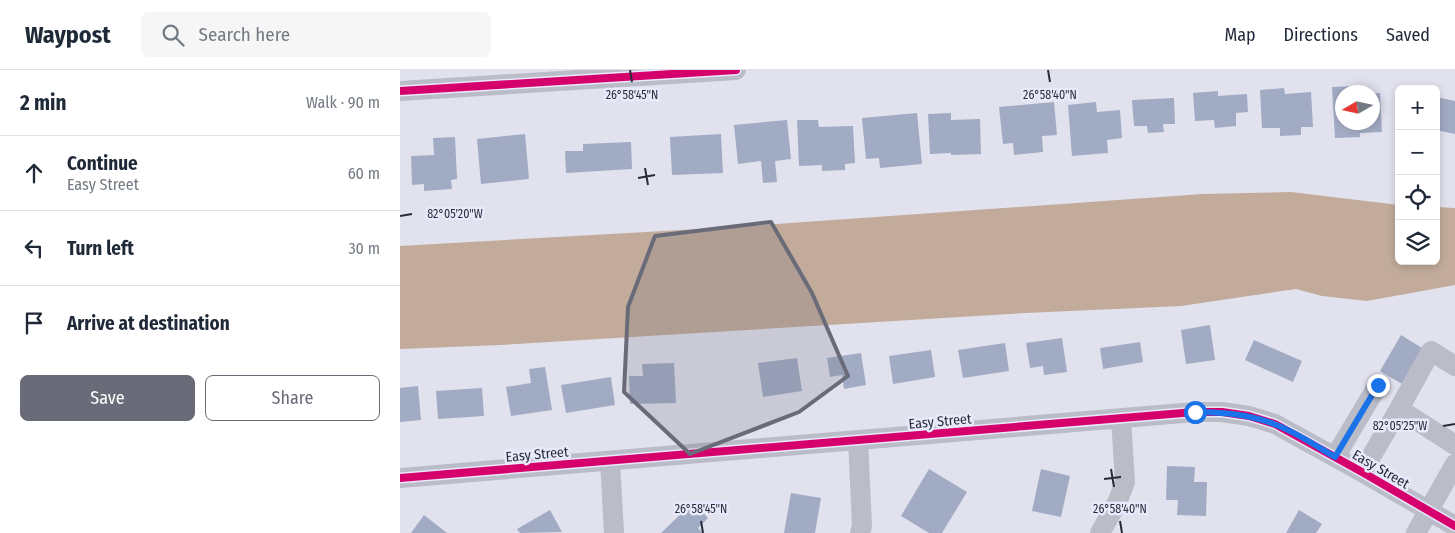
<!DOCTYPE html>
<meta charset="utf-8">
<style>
:root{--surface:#fff;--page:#f6f6f7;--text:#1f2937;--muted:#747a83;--line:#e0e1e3;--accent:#696c78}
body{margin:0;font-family:"Fira Sans Condensed",sans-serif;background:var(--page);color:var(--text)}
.controls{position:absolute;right:15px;top:15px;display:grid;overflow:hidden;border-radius:8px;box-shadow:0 2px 8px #0003}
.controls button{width:45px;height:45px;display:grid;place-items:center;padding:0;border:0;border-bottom:1px solid var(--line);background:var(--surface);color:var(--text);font:25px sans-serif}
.compass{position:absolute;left:935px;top:15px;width:45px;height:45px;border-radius:50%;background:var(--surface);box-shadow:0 2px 8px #0003;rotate:261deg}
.stop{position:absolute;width:15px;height:15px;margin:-11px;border:4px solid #1a73e8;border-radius:50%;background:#fff}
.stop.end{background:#1a73e8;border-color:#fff;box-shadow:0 1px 5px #0008}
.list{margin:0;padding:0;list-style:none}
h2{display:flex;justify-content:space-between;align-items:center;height:65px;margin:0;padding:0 20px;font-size:21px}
h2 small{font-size:16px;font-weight:400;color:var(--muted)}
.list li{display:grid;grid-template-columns:32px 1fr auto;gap:15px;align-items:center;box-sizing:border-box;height:75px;padding:0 20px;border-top:1px solid var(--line)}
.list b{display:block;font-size:19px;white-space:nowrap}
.list p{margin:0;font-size:16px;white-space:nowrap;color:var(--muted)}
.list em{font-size:16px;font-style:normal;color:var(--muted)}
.actions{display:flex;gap:10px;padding:15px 20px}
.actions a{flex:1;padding:11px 0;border:1px solid var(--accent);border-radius:8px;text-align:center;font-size:18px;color:var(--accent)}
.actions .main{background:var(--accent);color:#fff}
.icon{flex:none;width:28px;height:28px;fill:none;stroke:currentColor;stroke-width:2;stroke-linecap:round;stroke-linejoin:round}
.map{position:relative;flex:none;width:1055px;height:463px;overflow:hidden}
header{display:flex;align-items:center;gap:30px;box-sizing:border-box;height:70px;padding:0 25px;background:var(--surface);border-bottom:1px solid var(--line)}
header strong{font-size:24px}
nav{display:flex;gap:28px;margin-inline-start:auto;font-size:18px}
.search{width:350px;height:45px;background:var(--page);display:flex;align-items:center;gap:12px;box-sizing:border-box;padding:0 18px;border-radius:8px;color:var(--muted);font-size:19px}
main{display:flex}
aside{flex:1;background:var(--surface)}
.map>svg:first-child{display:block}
.water{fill:#c2ab9b}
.building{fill:#a1abc3}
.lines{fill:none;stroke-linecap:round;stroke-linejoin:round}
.minor{stroke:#babcc8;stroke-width:20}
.cycleway-casing{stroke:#e8e9fb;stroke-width:11}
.cycleway{stroke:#d6006c;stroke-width:8}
.route{stroke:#1a73e8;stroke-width:6}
.marked{fill:#696c78;fill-opacity:0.2;stroke:#696c78;stroke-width:4;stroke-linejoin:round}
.ticks{fill:none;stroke:#282c39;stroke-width:2}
.labels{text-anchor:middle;stroke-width:5;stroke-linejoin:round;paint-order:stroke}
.street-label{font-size:14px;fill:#282c39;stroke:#e8e9fb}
.ticks-label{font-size:12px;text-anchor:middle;fill:#282c39;stroke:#e8e9fb;stroke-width:5;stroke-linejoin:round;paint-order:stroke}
</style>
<header>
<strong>Waypost</strong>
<div class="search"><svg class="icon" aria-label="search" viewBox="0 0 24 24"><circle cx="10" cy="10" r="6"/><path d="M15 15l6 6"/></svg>Search here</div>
<nav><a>Map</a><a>Directions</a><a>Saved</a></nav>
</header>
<main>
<aside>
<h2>2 min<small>Walk · 90 m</small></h2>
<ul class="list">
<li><svg class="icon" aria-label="ahead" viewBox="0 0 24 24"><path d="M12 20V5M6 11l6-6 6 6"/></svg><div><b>Continue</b><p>Easy Street</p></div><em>60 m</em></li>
<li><svg class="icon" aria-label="left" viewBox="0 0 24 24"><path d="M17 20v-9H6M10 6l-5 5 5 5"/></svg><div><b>Turn left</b></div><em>30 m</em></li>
<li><svg class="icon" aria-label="arrive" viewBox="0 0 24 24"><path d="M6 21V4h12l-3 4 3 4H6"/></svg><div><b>Arrive at destination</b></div></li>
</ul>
<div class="actions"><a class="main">Save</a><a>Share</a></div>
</aside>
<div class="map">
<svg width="1055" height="463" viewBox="0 0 1055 463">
<rect width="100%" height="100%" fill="#e1e2ee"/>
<path class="water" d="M891,122l108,13v56h37v-54l19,1v77l-88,16 -45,-5 -26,-7 -115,17 -155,7 -526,32 -100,4v-103l335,-19 467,-33z"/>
<path class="building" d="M957,16v6h-15v30h30v-28l8,-1 2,39 -22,1v4l-25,1 -3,-51z
M884,18l1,6 26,-2 2,35h-12v8l-21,1v-8h-18l-2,-38z
M818,21v5l29,-2 1,18 -12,1v13l-21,2 -1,-8 -19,1 -2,-28z
M1036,27l19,4v33l-19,-4z
M774,28l1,26h-12l1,8 -16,1 -1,-7h-13l-2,-26z
M654,32l3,33 -15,1 1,16 -29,3 -1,-12 -10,1 -4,-37z
M696,32l1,10 23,-2 2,28 -15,2 1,13 -36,3 -4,-51z
M517,43l5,51 -42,4 -1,-10 -13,1 -4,-41z
M551,43v7l29,-1 1,35 -30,1v-2l-21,1 -2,-40z
M387,50l4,39 -16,2 2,21 -14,1 -2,-22 -23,3 -4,-39z
M397,50h21l1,7 34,-1 2,37 -10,1v6l-23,1v-6l-23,1z
M125,64l4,45 -48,5 -4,-45z
M321,64l2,39 -51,2 -2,-38z
M55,67l2,42 -6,1 1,9 -28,2v-7l-12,1 -1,-29 23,-1 -1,-17z
M231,72l1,27 -66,4 -1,-22h18v-7z
M810,255l5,35 -29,4 -5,-34z
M1001,265l21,13 -20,36 -22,-13z
M662,268l5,34 -23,3 -1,-9 -13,2 -4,-25z
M854,270l48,21 -9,21 -48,-22z
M740,272l3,20 -40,7 -3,-21z
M605,273l4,28 -46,7 -5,-28z
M531,280l4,27 -42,7 -4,-28z
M461,283l5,32 -22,4 -2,-14 -12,2 -3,-19z
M397,288l5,33 -39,6 -5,-34z
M274,293l2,40 -46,1 -1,-28h14l-1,-12z
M145,297l7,43 -41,6 -5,-29 25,-4 -2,-14z
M211,307l4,28 -49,8 -5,-28z
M18,316l3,34 -21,2v-34z
M82,318l2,28 -46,3 -2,-28z
M767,396l28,1 -1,15h13l-1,34 -29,-1 1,-15h-12z
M529,399l38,23 -25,41h-13l-28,-17z
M641,399l29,7 -9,41 -29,-6z
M391,423l30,5 -6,35h-31z
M293,432l15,16 -10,10 5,5h-42z
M150,440l12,22 -42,1 -3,-4z
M899,440l23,14 -6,9h-30z
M24,445l23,18h-36z"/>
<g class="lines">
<path class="minor" d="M0,21l336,-21
M999,339l32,-58 24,15
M458,370l4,86 -2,7
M935,387l43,-72
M210,391l4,72
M962,402l37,-63 56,36
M0,408l795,-66h27l27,4 26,8 87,48 93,54
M700,463l17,-30 8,-21 -4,-64
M1016,463l39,-69"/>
<defs>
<path id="cycleway" d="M0,21l336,-21
M0,408l795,-66h27l27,4 26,8 87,48 93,54"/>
</defs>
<use href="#cycleway" class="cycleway-casing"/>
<use href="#cycleway" class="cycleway"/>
</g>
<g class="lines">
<path class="route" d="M795,342c27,0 54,2 79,12 22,8 42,22 61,33l43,-72"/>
</g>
<path class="marked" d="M371,152l41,71 36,83 -49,36 -109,42 -66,-62 4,-85 27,-71z"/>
<path class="ticks" d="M230,0l2,12M648,0l2,12M245,98l3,17M238,108l17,-3M0,146l12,-2M1043,356l12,-2M711,399l3,18M704,409l17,-2M301,451l2,12M720,451l2,12"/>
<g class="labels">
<g class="street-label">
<text transform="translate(540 351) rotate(-5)" y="5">Easy Street</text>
<text transform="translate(137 384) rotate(-5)" y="5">Easy Street</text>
<text transform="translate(981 399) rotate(30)" y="5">Easy Street</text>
</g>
</g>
<g class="ticks-label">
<text x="232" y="29">26°58'45"N</text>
<text x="650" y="29">26°58'40"N</text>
<text x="55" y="148">82°05'20"W</text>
<text x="1000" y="360">82°05'25"W</text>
<text x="301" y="443">26°58'45"N</text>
<text x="720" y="443">26°58'40"N</text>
</g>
</svg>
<div class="controls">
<button>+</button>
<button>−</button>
<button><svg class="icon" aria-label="locate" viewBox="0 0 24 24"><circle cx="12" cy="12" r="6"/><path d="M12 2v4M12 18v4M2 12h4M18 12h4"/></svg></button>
<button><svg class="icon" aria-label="layers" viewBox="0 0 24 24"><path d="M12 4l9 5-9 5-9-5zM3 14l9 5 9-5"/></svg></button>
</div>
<svg class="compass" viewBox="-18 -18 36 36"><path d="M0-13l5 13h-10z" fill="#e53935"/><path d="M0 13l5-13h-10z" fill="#747a83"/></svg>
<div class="stop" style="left:795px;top:342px"></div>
<div class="stop end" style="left:978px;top:315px"></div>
</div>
</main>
